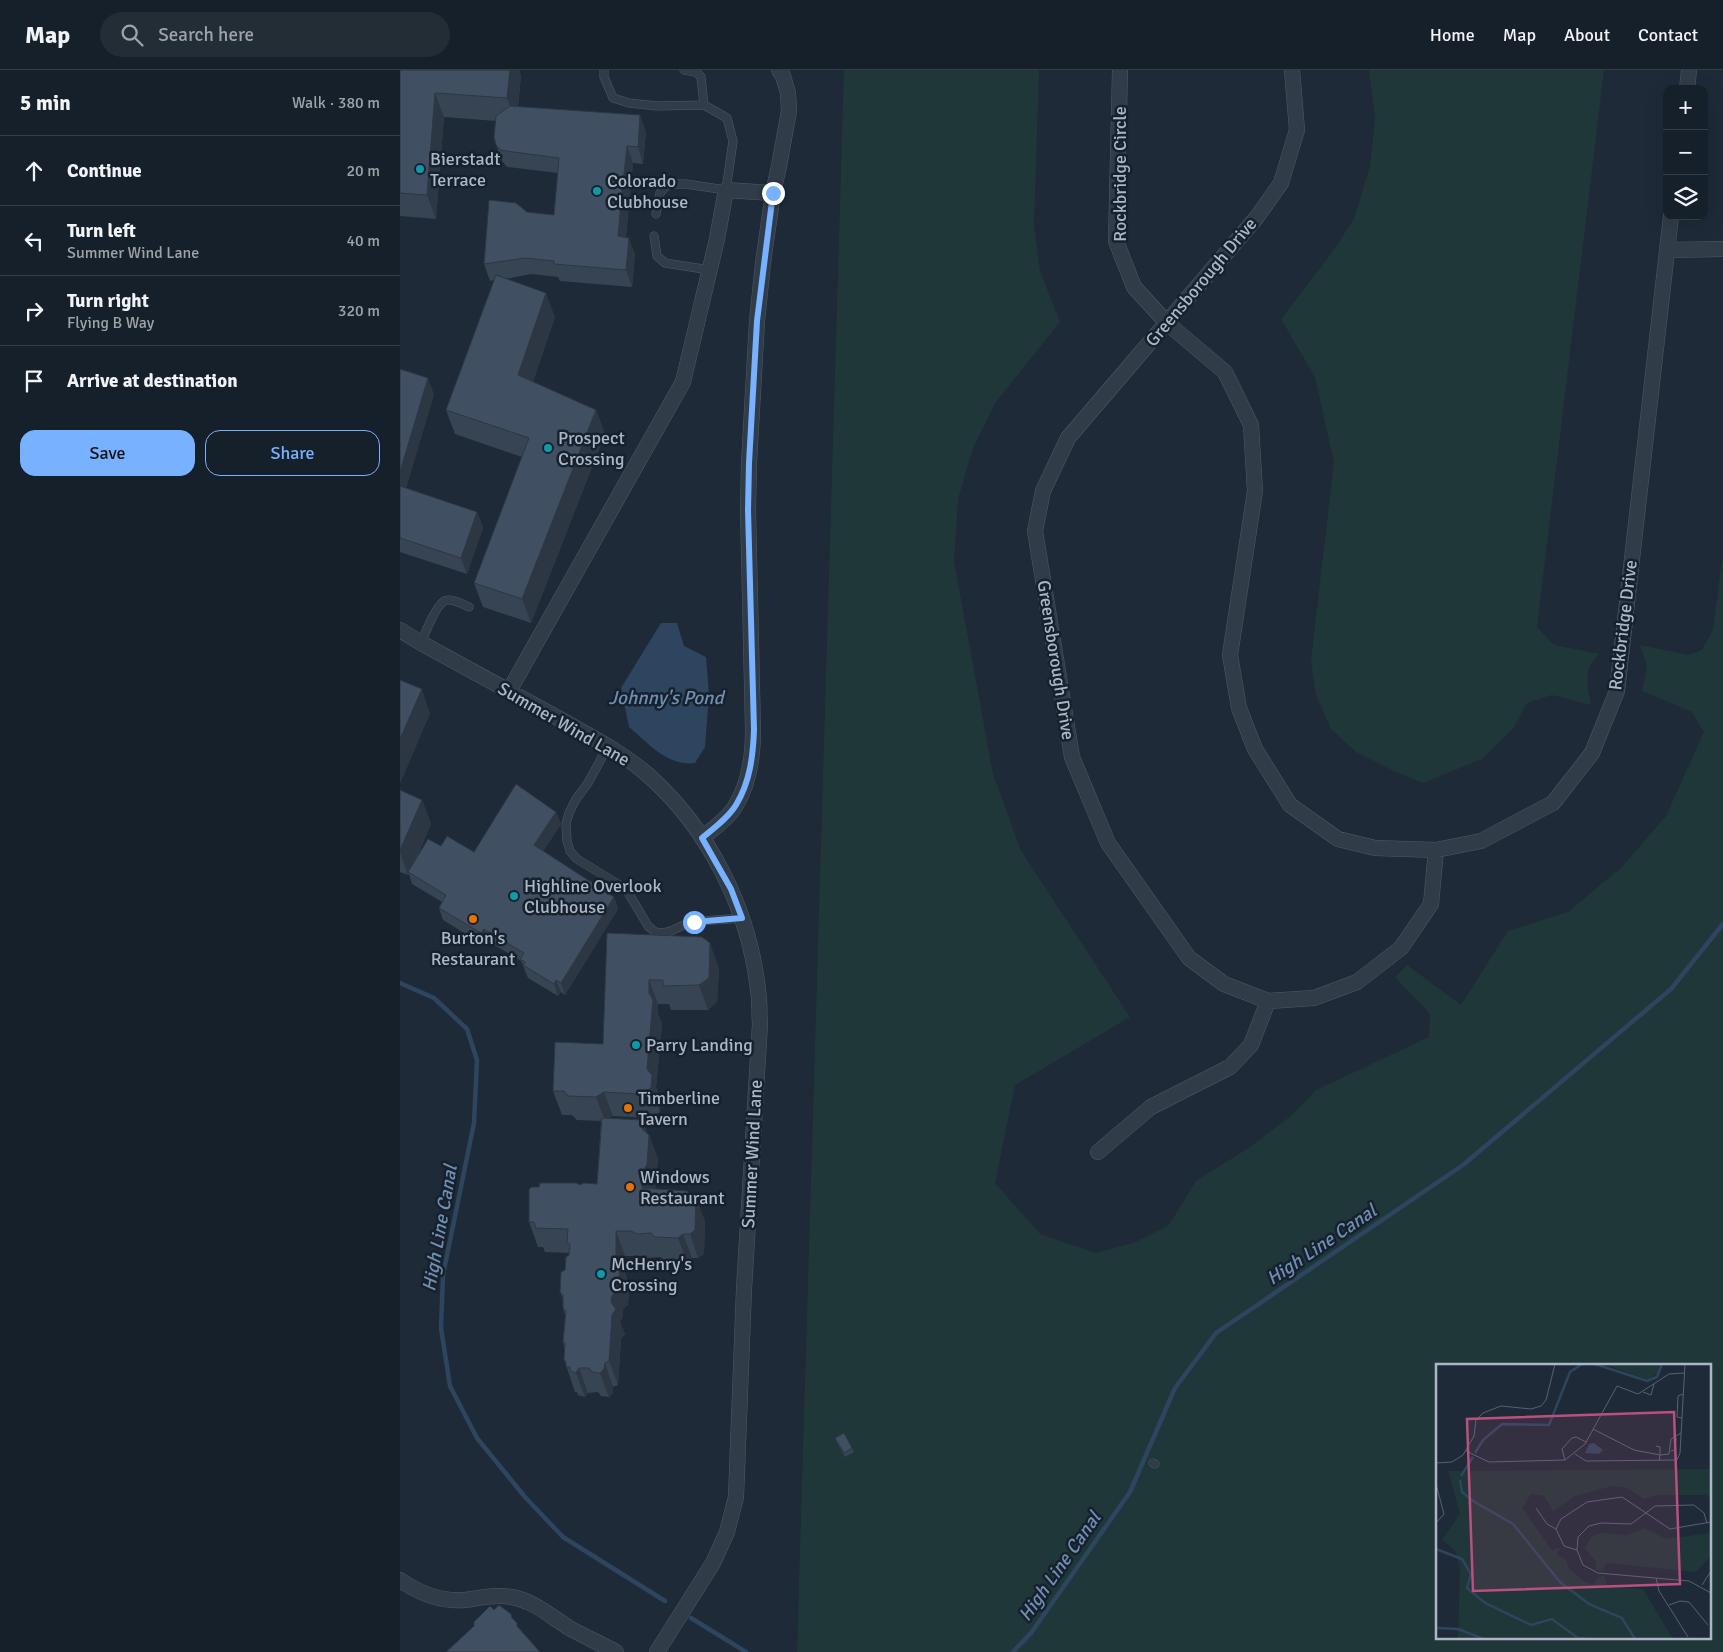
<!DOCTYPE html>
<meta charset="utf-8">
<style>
:root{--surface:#16202a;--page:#232d36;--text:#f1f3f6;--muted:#9ea3a8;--line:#353e47;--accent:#77b1ff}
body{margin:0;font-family:Signika,sans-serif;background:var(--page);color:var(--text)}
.controls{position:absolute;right:15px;top:15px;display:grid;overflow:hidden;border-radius:10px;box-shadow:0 5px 20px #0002}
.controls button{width:45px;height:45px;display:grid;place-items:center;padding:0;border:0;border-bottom:1px solid var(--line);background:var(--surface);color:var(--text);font:25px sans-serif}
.stop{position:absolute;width:15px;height:15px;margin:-11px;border:4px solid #77b1ff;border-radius:50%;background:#fff}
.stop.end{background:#77b1ff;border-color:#fff;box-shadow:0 1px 5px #0008}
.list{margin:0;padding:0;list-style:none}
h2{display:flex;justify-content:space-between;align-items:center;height:65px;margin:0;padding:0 20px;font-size:21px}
h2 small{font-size:16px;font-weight:400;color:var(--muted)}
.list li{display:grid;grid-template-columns:32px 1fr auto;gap:15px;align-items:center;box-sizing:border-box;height:70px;padding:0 20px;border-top:1px solid var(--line)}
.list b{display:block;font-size:19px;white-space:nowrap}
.list p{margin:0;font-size:16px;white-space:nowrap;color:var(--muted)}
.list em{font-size:16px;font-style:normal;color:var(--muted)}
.actions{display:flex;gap:10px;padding:15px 20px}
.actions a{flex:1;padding:11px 0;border:1px solid var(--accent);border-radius:15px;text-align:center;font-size:18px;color:var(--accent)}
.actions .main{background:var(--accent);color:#111}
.icon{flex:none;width:28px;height:28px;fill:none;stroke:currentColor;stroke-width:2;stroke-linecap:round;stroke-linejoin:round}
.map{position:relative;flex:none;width:1323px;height:1582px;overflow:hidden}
header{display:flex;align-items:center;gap:30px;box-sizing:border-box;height:70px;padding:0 25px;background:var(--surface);border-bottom:1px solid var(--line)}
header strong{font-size:24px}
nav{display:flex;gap:28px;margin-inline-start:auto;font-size:18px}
.search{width:350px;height:45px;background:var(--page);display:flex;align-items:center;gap:12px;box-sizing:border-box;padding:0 18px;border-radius:28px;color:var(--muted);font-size:19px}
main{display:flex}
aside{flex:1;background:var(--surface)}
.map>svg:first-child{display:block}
.grass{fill:#203739;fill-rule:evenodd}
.water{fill:#2d455f}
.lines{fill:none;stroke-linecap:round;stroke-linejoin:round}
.stream{stroke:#2d455f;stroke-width:4.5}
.service-casing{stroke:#4f5967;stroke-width:9}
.minor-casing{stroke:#4f5967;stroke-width:16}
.service{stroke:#313c49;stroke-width:8}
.minor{stroke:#313c49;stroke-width:15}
.wall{fill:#374453}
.shaded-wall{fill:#2d3744}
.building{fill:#404f61;stroke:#2d3744}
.route{stroke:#77b1ff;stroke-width:6}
.culture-dot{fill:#0f9aa8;stroke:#17212d;stroke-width:2}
.food-dot{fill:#e8710a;stroke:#17212d;stroke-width:2}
.labels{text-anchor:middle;stroke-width:5;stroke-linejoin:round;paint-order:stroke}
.poi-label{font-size:18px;fill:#abb6c6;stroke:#17212d;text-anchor:start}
.street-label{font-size:18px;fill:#abb6c6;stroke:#17212d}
.water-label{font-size:19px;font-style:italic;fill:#708eb2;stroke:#17212d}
.inset-river{fill:none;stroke:#2d455f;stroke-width:2.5}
.inset-road{fill:none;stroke:#566271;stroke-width:1}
.view{fill:#ba4f80;fill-opacity:0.15;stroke:#ba4f80;stroke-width:2.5}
.inset-edge{fill:none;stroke:#abb6c6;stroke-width:2.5}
</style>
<header>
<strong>Map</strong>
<div class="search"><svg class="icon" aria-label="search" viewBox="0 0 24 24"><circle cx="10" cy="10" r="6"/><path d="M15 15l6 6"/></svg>Search here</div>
<nav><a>Home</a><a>Map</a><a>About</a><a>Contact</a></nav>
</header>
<main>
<aside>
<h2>5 min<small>Walk · 380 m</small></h2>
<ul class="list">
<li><svg class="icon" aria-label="ahead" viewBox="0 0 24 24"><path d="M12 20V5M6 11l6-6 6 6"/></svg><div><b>Continue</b></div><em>20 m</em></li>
<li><svg class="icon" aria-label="left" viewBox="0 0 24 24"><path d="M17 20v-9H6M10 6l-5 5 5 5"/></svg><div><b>Turn left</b><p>Summer Wind Lane</p></div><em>40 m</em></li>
<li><svg class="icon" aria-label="right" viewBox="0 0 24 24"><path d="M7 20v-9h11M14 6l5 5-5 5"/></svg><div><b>Turn right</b><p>Flying B Way</p></div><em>320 m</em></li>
<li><svg class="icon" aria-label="arrive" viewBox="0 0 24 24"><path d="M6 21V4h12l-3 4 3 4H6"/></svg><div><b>Arrive at destination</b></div></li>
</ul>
<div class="actions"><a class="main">Save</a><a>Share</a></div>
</aside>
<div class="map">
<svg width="1323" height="1582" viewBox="0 0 1323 1582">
<rect width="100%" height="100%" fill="#1e2a38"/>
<path class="grass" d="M444,0h195l-5,155 6,46 20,51 -65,81 -22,45 -15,51 -4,62 39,213 28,77 109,166 -115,68 -20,98 45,51 56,19 40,-11 33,-17 27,-44 54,-34 42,-32 24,-25 113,-53 1,-23 -35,-37 12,-12 54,40 47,-74 60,-19 54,-45 44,-51 38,-84 -12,-20 -50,-21 5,-25 -7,-21 48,10 14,-5 11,-20 10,-77v1099h-926zM1037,1296h272v272h-272z
M969,0h235l-67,557 17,18 45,9c-16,15 -12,30 -8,51l-39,-10 -25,8 -14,26 -31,30 -59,24 -27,-11 -40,-20 -25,-23 -15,-34 -5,-35 23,-198 -19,-85 -34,-58 50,-65 23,-35 16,-53 5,-47z"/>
<path class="water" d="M261,553h16l7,23 22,11 3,38 -4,52 -10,16c-27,4 -47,-20 -66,-36l-8,-39z"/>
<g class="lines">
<path class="stream" d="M0,913l34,15 33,31 10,31 -3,63 -31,152 -2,53 9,58 27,52 48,59 38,40 102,64
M291,1548l55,34
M613,1582l18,-19 99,-141 45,-104 41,-55 247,-168 208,-176 52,-65"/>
<defs>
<path id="service" d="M204,0v7l9,21 16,5 28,3 47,-1 23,13 6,23 -7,49 -40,-6h-18l-8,9 -4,21
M284,0l12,2 5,5 3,28
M254,166l3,20 8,7 45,7
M21,573c4,-9 16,-42 26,-43 7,-1 16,4 22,7
M208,676l-20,37 -12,16 -7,14 -3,11 1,17 3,10 7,8 49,30 22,37 7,6c16,3 20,-5 34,-9 17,-4 36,-3 53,-5
M753,1393l2,1"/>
<path id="minor" d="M720,0l-4,171 18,46 33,36 58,49 26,53 4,66 -25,164 9,53 16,41 35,56 48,34 37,9 61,2 45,-9 72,-38 39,-50 25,-62 54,-475
M892,0l5,60 -16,53 -24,34 -189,221 -25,53 -8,40 37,226 36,86 81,115 35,26 44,17 46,-3 43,-16 44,-34 30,-44 5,-54
M1287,19l2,-19
M1267,180l56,-1
M0,560l21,13c46,25 92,50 137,75 31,18 63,33 90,57 61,54 101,134 110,215 2,11 1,23 2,34l-16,265 -8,208 -9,35 -14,31 -56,89
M109,621l174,-309 34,-143 9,-49 47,3
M302,768c12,-10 27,-20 34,-33 14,-23 17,-49 17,-75l-5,-220 1,-47 8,-142 6,-58 10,-70 6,-27 10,-55 -1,-18 -5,-17 -4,-6
M698,1082l53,-45 79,-40 21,-22 17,-44
M0,1510c19,13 42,22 65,20 15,-2 31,-6 46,-3 24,4 40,20 60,32 15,8 30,15 45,23"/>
</defs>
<use href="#service" class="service-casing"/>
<use href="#minor" class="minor-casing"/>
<use href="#service" class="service"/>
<use href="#minor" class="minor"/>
</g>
<path class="wall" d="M0,0h119l2,6 -3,31 128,24 -3,33 -10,-1 -7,74 9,17 -3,33 -72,-6 -2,-4 -27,-3 -26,5 50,38 -22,65 63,28 9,24 -74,189 -48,-16 -9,-24 48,-126 -67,-23 -9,-24 48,-130 -4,1 -6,-17 43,-52 27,3 4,-42 -51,-6 -5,-6 -6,-16v-24l-52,-4 -8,102 -36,-3z
M0,299l34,25 -28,94 71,24 6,16 -16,46 -67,-22z
M0,720l22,10 9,24 -15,35 25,-13 33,6 82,-40 5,12 -18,27 71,46 4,12 -53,86 -4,-3 -3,4 -30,-18 -7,-17 -33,-20 -3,5 -42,-26 -4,-12 3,-6 -30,-18 -3,-10 -1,1 -8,-3z
M207,863l112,35 -2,34 -9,8h-37l-2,-6h-11v10l4,10 -6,63 5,12 -1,13 -10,6 -37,-2 -4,2 33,2 5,13 2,2 9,24 -3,30 35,7 15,25 -1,33 -6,4h-6l-5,4 -23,-1 -4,-4 -14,1 -6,-2h-15v17l4,12 -1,20 -5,4v8l-3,5 5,12 -4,5 -3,46 -5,2v6l-4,4 -8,-1 -3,-4 -10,1 -3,4 -7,-2 -1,-3h-2l-11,-33v-12l-1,-5 2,-27 -2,-7v-9l-3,-7 9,-39 -24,-1 -2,-5h-5l-9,-25 10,-35 58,-3 4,-63 -24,-1 -5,-5h-10l-9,-24 50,-47z
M435,1368l17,10 2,4 -9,5 -8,-14z"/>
<path class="shaded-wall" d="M110,0h9l2,6 -5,46 -9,-24z
M35,23l9,24 -8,102 -9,-24z
M240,45l6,16 -3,33 -5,-17z
M227,76l6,17 -9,89 -6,-16z
M229,168l6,16 -3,33 -6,-17z
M146,223l9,24 -28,83 -9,-25z
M28,308l6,16 -32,107 -2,-7v-22z
M196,340l9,24 -74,189 -9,-24z
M77,442l6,16 -16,46 -6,-16z
M22,619l8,25 -30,70v-45z
M22,730l9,24 -22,49 -1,-1v3l-8,-23v-2z
M156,742l5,12 -22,34 -5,-13z
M214,827l4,12 -53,86 -4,-12z
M84,859l4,12 -3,5 -4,-13z
M310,873l9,25 -2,34 -9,8 -9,-25z
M156,910l5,12 -3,4 -4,-12z
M249,910l9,24v10l4,10 -6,63 5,12 -1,13 -9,-24 -4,-19z
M204,1022l9,24 -8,5 -9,-24z
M242,1050l7,19v-4l9,24 -3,31 -13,-2 1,-18 -1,-41z
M296,1127l9,24 -1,33 -6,4 -8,-24z
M216,1161l9,25v17l4,12 -1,20 -5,4v8l-3,5 5,12 -4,5 -3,46 -9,-24 3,-57 -1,-6 5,-41z
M283,1164l9,24 -5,4 -9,-24z
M205,1293l8,24v6l-4,4 -9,-24z
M179,1298l9,25 -3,4 -9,-24z"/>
<path class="building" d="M0,0h110l-3,28 -72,-5 -8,102 -27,-2z
M110,36l130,9 -2,32 -11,-1 -5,46 -4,44 11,2 -3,32 -72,-6v-3l-29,-3 -41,6 5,-64 27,3 11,9 27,3 5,-57 -53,-7 -5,-1 -5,-5 -2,-8 2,-21z
M96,205l50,18 -28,82 78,35 -74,189 -48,-16 55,-145 -83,-28z
M0,299l28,9 -28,94z
M0,416l77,26 -16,46 -61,-20z
M0,610l22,9 -22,50z
M116,714l40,28 -22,33 80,52 -53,86 -5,-3 -2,4 -31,-19 2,-3 -5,-3 4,-6 -40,-24 -3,4 -42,-25 7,-13 -38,-23 20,-33 13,7 6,-10 27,16z
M0,720l22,10 -22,50z
M207,863l95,4 8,6 -1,35 -10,7 -36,1v-6h-14v13l4,7 -6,69 5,6 -1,13 -10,6 -37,-2 -8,5 -28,-1 -4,-5h-11l2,-49 48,2z
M202,1048l40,2v9l7,6 -2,30 -4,5 -1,18 45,3 3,5 6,1 -1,33 -5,4h-7l-5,4 -23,-1 -4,-4 -14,1 -6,-3h-15v26l4,4 -1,20 -4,3 -1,9 -3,5 1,6 4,5 -4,6 -3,46 -4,2 -1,6 -4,4 -8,-1 -3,-4h-10l-3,5 -6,-2v-4h-4v-5l-2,-3 1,-16 -2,-1 3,-31 -3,-3v-13l-3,-3 1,-20 4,-2 1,-13 3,-2 1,-11 -3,-2 1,-13 -32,-1 -2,-6h-5v-33l3,-2h7l1,-4h37l2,2 5,-2 13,1z
M444,1363l8,15 -8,5 -9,-15z
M99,1535l12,9 1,4 5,5v3l23,26h-94l28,-26v-4l16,-16 4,4z"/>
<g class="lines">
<path class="route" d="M294,852l48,-4 -11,-29 -29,-51c12,-10 26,-20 34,-33 14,-23 17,-49 18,-75l-6,-220 1,-47 8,-142 16,-128"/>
</g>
<g class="culture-dot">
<circle cx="20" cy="99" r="5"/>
<circle cx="197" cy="121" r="5"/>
<circle cx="148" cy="378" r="5"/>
<circle cx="114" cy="826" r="5"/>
<circle cx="236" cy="975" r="5"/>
<circle cx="201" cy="1204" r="5"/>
</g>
<g class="food-dot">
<circle cx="73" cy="849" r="5"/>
<circle cx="228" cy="1038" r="5"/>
<circle cx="230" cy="1117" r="5"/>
</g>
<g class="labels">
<g class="poi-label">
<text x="30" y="95">Bierstadt<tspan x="30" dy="21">Terrace</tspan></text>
<text x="207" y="117">Colorado<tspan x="207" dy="21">Clubhouse</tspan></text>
<text x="158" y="374">Prospect<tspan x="158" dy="21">Crossing</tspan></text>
<text x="124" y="822">Highline Overlook<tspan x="124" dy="21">Clubhouse</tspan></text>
<text x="73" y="874" text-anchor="middle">Burton's<tspan x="73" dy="21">Restaurant</tspan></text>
<text x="246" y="981">Parry Landing</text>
<text x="238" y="1034">Timberline<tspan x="238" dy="21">Tavern</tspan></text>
<text x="240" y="1113">Windows<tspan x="240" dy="21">Restaurant</tspan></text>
<text x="211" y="1200">McHenry's<tspan x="211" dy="21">Crossing</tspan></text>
</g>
<g class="street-label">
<text transform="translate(720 104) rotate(-90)" y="6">Rockbridge Circle</text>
<text transform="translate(801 212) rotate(-50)" y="6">Greensborough Drive</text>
<text transform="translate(1223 555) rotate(-83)" y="6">Rockbridge Drive</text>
<text transform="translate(656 590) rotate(81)" y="6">Greensborough Drive</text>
<text transform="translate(164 654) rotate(30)" y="6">Summer Wind Lane</text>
<text transform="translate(352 1084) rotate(-87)" y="6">Summer Wind Lane</text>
</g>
<g class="water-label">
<text x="266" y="634">Johnny's Pond</text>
<text transform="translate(39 1158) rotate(-80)" y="7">High Line Canal</text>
<text transform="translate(921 1174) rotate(-34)" y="7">High Line Canal</text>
<text transform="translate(659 1496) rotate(-55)" y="7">High Line Canal</text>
</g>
</g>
<g transform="translate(1036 1294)">
<rect width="275" height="275" fill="#1e2a38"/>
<path d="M275,105v30l-5,-4h-50l-12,4 -17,-11 -15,-2 -37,10 -22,15 -9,-15 -13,-2 -9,14 30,42 9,-3 -4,7 9,6 3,8 13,12 11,5 5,-8 6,-1 3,10 36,3 30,50h-215l2,-71 -5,-18 -13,-10 18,-26 -12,-43zM209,164l21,11 45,-6v23l-15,16 -90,-9 -3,8 -7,-1v-8l-11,-14 7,-12 9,-3 26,2z" fill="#203739"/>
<path d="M168,0h56l-1,8 -11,8z" fill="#203739"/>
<path d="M158,79l9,7 -4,4 -14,-1 4,-9z" fill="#2d455f"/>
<path class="inset-river" d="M159,0l52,17 10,-4 5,-13M39,89l8,-13 19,-16 47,1 21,-53 12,-8M25,112l12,-19M24,116l2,12 11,9 40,23 47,58 29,22 33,14 13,21M0,185l26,10 9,15 -4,14 18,15 46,22 21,-6 26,19 11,1M0,264l22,1 26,10"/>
<path class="inset-road" d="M207,28l8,3 3,-11M246,54l-5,-1 1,-21 5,-2M157,65l41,21 26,5 -1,6M220,82l4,1v8l9,-1 2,-15 10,-6M30,87l23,11 76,-2 20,-16 32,-58 21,8 31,-20 15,-1M235,87l4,-1 1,-12M139,90l11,7 91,-1 3,-7 5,-89M129,96l-3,-11 10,-11 4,-1 10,5M0,99l16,-1 11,-7 11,-19 2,-16 7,-7 18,-7 30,3 10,-3 5,-6 9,-36M0,120l8,30 -8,9M100,144l11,16 9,5M271,159l-3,-10 -10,-8 -39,1 -24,18 -30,-1 -12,3 -11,11 -1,13 6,15 15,8 91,8 22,12M141,186l-13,-4 -8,-17 5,-10 26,-17 35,-5 48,32 41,-7M220,214l3,13 29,46M266,221l9,-14M233,241l11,-4 9,1 19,23"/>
<path class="view" d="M238,48l6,172 -207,7 -6,-172z"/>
<rect width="275" height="275" class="inset-edge"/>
</g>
</svg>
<div class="controls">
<button>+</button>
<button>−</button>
<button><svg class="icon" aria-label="layers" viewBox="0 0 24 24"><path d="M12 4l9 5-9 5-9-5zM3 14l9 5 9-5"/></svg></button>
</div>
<div class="stop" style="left:294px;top:852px"></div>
<div class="stop end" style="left:373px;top:123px"></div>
</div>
</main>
